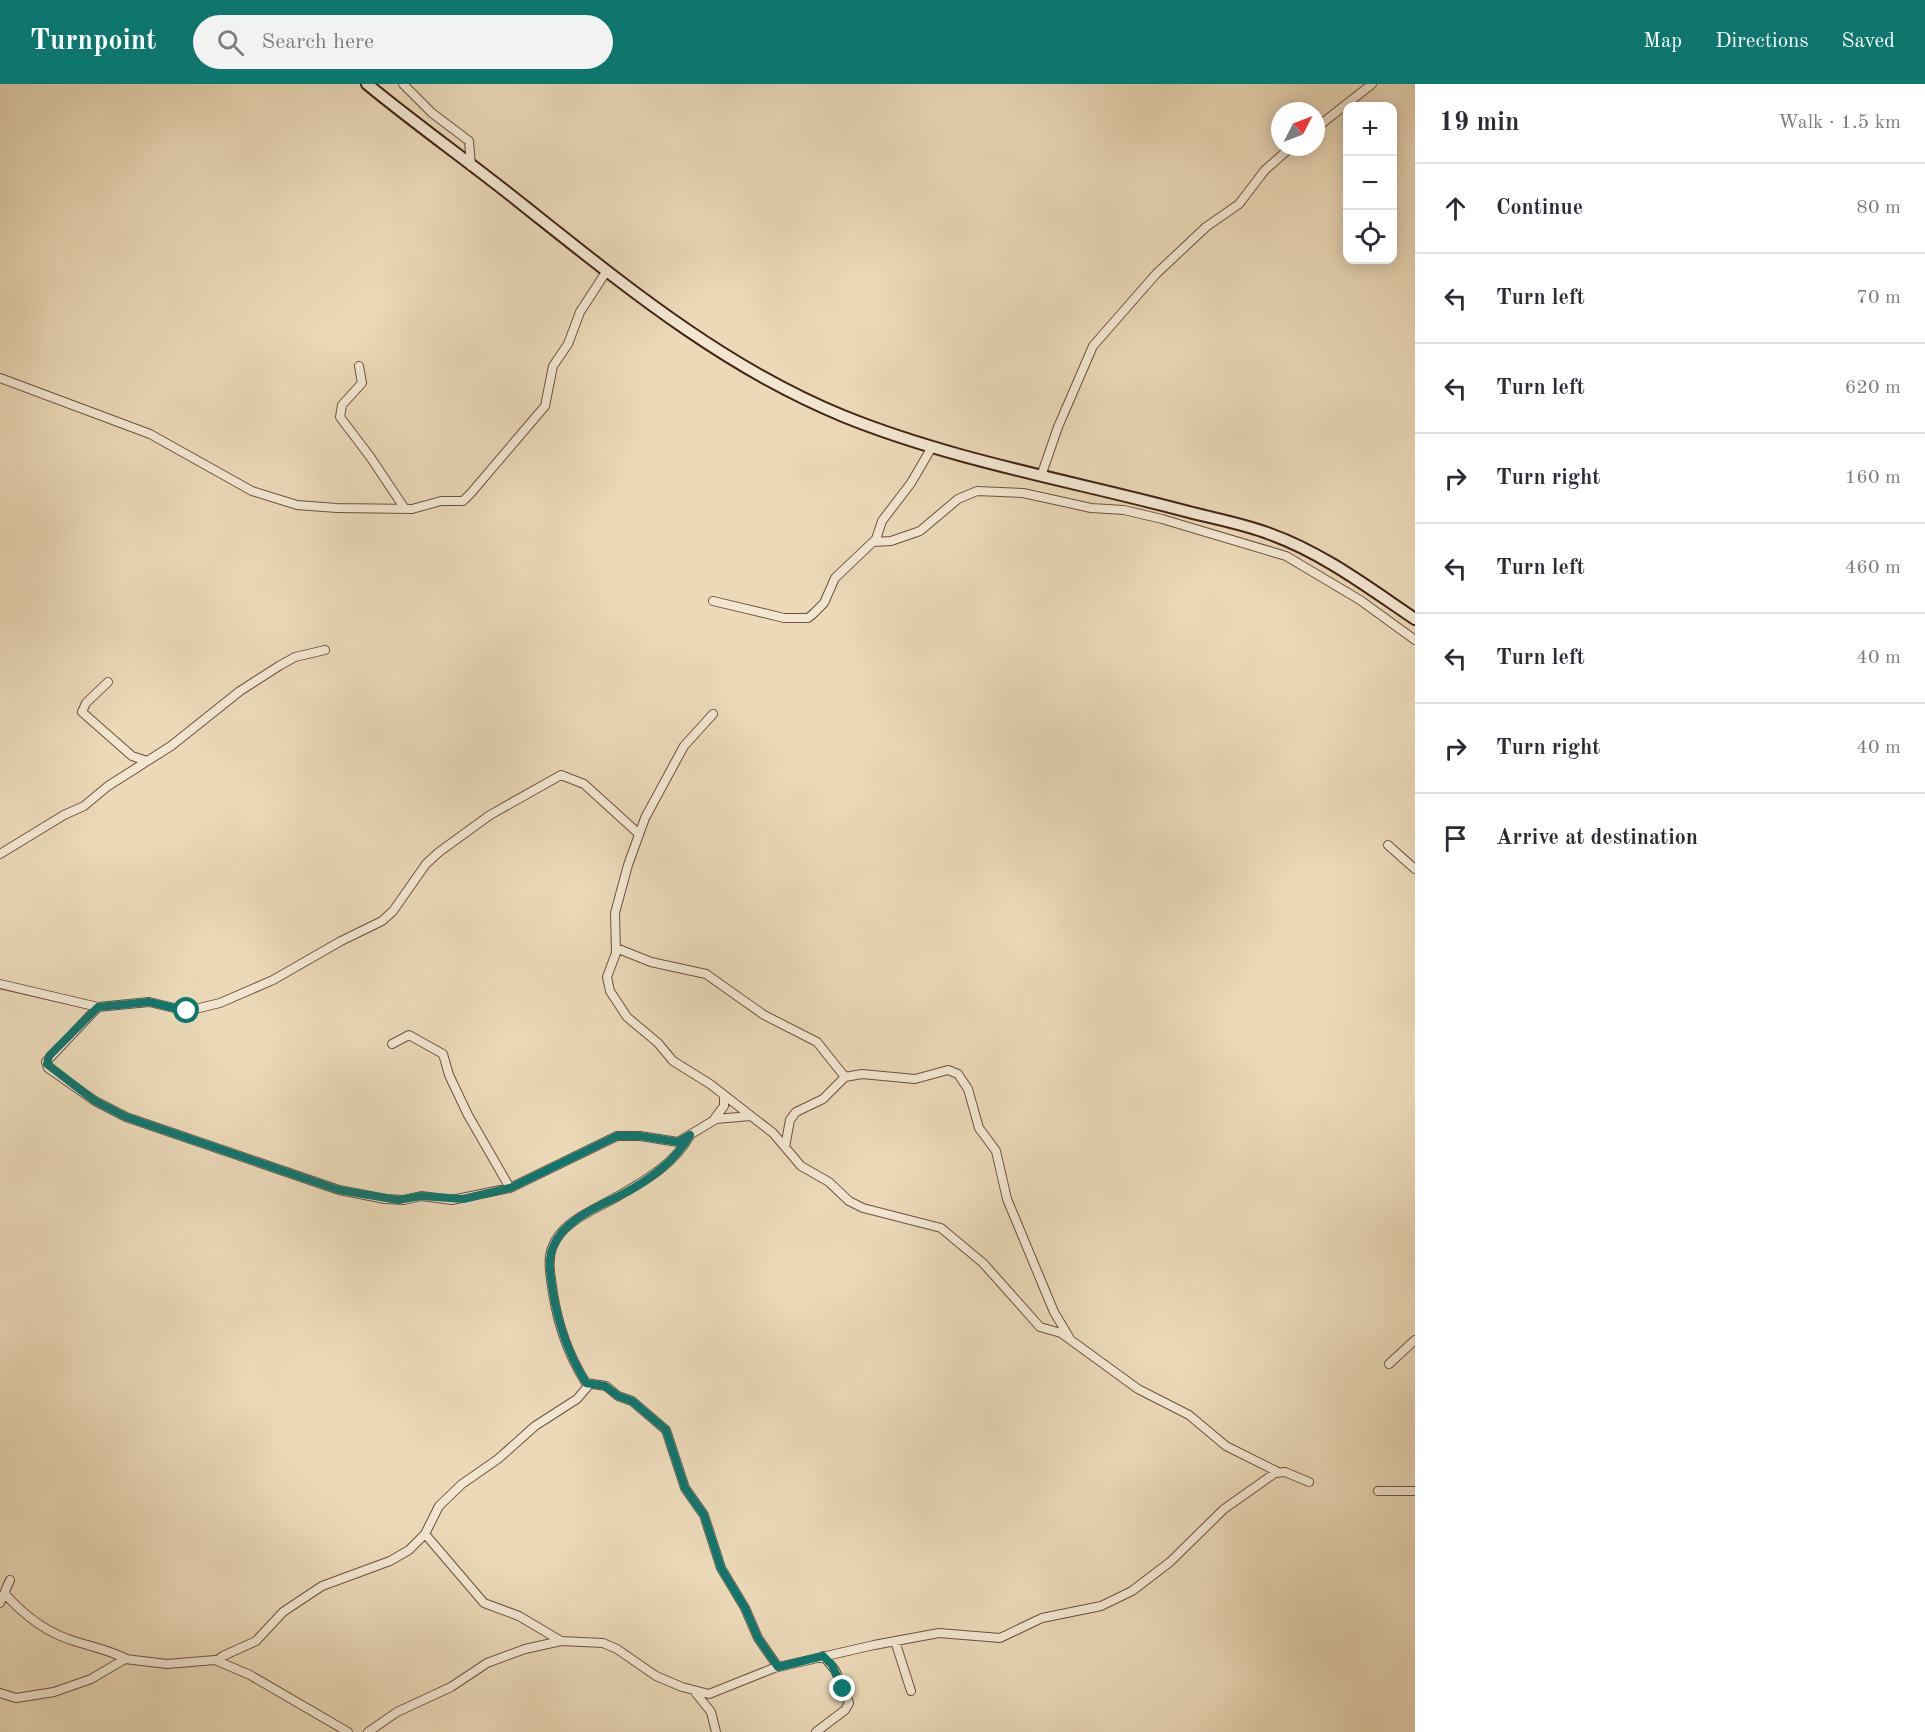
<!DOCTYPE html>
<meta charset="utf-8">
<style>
:root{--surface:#fff;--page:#f2f2f3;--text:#2b2b33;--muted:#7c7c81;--line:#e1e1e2;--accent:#0f766e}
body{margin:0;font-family:"Old Standard TT",serif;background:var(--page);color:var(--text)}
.controls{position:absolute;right:18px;top:18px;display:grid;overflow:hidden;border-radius:12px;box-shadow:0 3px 15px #0003}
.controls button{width:54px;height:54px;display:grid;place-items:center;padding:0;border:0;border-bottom:2px solid var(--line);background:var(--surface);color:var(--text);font:30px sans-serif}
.compass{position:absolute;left:1271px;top:18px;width:54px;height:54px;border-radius:50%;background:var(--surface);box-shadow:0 3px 15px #0003;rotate:48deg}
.stop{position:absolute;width:18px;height:18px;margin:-14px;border:4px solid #0f766e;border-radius:50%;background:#fff}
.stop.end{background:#0f766e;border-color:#fff;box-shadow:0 2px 6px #0008}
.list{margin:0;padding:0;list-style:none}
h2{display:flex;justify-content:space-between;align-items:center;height:78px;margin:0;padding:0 24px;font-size:26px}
h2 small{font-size:20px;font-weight:400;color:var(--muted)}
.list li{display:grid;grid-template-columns:39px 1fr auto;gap:18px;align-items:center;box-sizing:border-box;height:90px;padding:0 24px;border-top:2px solid var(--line)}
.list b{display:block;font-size:22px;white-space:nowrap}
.list em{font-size:20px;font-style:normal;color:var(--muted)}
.icon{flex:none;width:33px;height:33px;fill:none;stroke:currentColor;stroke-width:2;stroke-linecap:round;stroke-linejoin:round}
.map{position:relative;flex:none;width:1415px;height:1648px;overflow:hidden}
header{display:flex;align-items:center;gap:36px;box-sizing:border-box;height:84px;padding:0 30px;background:var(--accent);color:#fff}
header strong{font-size:28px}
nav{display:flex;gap:33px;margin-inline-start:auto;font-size:21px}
.search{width:420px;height:54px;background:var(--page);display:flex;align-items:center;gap:15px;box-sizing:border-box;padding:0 21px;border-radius:33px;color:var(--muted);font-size:22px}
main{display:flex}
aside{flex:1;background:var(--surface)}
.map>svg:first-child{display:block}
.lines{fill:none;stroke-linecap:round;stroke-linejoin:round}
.minor-casing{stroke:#6e503e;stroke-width:10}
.secondary-casing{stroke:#442215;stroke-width:14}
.minor{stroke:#f2e6d1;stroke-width:8}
.secondary{stroke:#f2e6d1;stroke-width:10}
.route{stroke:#0f766e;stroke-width:8}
</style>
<header>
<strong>Turnpoint</strong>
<div class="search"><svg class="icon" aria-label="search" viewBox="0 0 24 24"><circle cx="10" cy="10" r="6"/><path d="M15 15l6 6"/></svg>Search here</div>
<nav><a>Map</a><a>Directions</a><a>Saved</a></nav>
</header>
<main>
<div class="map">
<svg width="1415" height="1648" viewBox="0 0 1415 1648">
<rect width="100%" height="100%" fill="#ebd9b8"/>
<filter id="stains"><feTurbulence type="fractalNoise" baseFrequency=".00333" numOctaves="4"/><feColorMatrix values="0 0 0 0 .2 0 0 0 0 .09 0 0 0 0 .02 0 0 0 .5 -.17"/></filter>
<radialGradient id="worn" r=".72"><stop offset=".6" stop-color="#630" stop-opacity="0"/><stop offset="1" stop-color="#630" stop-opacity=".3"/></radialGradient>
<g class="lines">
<defs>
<path id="minor" d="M403,0l29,29 37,28 2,25
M1316,44l56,-44
M359,282l3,17 -20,22 -2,12 31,41 34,51
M0,294l150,56 102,57 45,14 40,3 75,1 29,-8h22l8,-8 74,-87 8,-40 15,-22 12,-32 26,-40
M1041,392l17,-49 35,-81 63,-72 50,-47 33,-23 26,-34 26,-23
M873,458l18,-1 29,-10 38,-32 19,-8 46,2 68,15 33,2 38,9 124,37 74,44 55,40
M713,517l71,17h24l5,-4 11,-11 11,-25 41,-39 6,-18 29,-38 21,-36
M108,598l-22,21 -4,9 50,44 15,5
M713,630l-29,32 -39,72 -17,47 -13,48 1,40 -9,24 3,14 17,26 31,26 15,18 37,23 63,49 28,33 28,16 20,19 14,7 78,20 42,35 57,64 21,6 77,56 51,26 37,31 52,26
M1388,761l27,24
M0,770l64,-39 20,-9 24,-20 63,-40 69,-55 39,-25 16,-9 30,-7
M616,864l35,14 55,12 58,41 53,27 28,35
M0,900l98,23 51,-5 38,9 33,-8 53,-23 68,-39 41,-20 11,-10 33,-47 13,-12 51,-37 71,-40 23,9 55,50
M98,923l-52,55 2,6 47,33 31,16 213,73 46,9 19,1 17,-4 31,4 58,-12 107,-52h23l38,6 38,-23 34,-3
M392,960l17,-9 34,19 6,21 19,40 42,73
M715,1034l9,-12v-11
M689,1053c-14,26 -44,44 -69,58 -23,14 -58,25 -68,53 -5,14 -1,30 1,45 5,32 16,63 33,90l20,3 12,10 14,5 34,29 19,58 19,27 17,53 24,40 13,30 20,29
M785,1063l5,-27 6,-8 27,-13 22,-22 17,-3 53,5 33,-9 10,4 10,15 11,39 17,23 11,48 47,113 15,25
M1389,1280l26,-24
M1378,1407h37
M425,1450l59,69 35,13 42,25
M5,1510c18,20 42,39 69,47 19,6 35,9 53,18
M0,1519l10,-23
M895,1557l16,50
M221,1577l-1,-3 3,-2 33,-15 27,-29 39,-26 68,-25 19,-11 16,-16 14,-28 23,-22 36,-25 37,-33 42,-27 12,-14
M695,1608l16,20 5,20
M0,1609l16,5 38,-6 37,-13 34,-20 42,5 48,-4 35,15 98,57
M368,1648l29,-20 54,-25 36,-24 38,-14 36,-8 42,2 14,6 39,27 26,11 27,7 65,-26 100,-23 65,-12 61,5 42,-20 59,-12 31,-15 38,-29 54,-53 51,-36 10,-1 24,10
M816,1648l29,-22 4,-7 -14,-33 -12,-14"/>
<path id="secondary" d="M367,0c51,42 105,80 156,121 101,80 200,162 320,211 111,45 231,65 346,96 27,7 55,12 81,22 53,19 99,54 145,85"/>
</defs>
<use href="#minor" class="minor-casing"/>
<use href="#secondary" class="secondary-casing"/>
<use href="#minor" class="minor"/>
<use href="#secondary" class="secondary"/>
</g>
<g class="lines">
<path class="route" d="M187,927l-38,-9 -51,5 -49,49 -2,8 48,37 31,16 213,73 59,10 23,-4 42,3 47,-11 107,-52h23l38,6 12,-7c-15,27 -45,48 -73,62 -22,11 -54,24 -64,50 -6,14 -2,31 0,45 5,32 16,63 33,91l19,3 13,10 14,5 34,29 19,58 19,27 17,53 24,40 13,30 20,29 45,-11 9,9 11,24"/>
</g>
<rect width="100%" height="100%" filter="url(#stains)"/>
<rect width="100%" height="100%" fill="url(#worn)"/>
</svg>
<div class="controls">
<button>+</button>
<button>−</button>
<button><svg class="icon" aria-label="locate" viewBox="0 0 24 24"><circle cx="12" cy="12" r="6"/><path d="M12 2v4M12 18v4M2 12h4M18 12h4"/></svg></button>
</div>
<svg class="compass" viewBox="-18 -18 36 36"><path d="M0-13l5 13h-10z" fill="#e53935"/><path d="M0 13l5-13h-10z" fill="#7c7c81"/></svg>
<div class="stop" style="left:187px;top:927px"></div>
<div class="stop end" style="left:843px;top:1605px"></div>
</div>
<aside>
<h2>19 min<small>Walk · 1.5 km</small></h2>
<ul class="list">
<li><svg class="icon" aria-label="ahead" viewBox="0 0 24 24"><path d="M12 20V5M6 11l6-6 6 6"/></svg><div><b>Continue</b></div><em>80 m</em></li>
<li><svg class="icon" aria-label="left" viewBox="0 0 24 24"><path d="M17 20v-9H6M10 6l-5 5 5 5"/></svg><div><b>Turn left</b></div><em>70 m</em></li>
<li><svg class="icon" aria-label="left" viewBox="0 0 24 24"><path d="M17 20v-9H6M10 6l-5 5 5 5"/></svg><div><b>Turn left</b></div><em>620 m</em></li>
<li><svg class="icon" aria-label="right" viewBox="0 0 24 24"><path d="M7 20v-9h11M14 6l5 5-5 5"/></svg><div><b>Turn right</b></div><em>160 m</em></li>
<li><svg class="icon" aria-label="left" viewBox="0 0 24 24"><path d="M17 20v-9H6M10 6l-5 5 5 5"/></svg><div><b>Turn left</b></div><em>460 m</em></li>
<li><svg class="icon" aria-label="left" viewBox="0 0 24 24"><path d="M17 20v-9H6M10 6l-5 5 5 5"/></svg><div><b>Turn left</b></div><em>40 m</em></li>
<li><svg class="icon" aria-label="right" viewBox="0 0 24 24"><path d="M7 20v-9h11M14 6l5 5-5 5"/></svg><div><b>Turn right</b></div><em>40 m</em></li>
<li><svg class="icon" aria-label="arrive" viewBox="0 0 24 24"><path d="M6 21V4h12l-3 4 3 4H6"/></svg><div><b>Arrive at destination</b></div></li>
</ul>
</aside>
</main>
